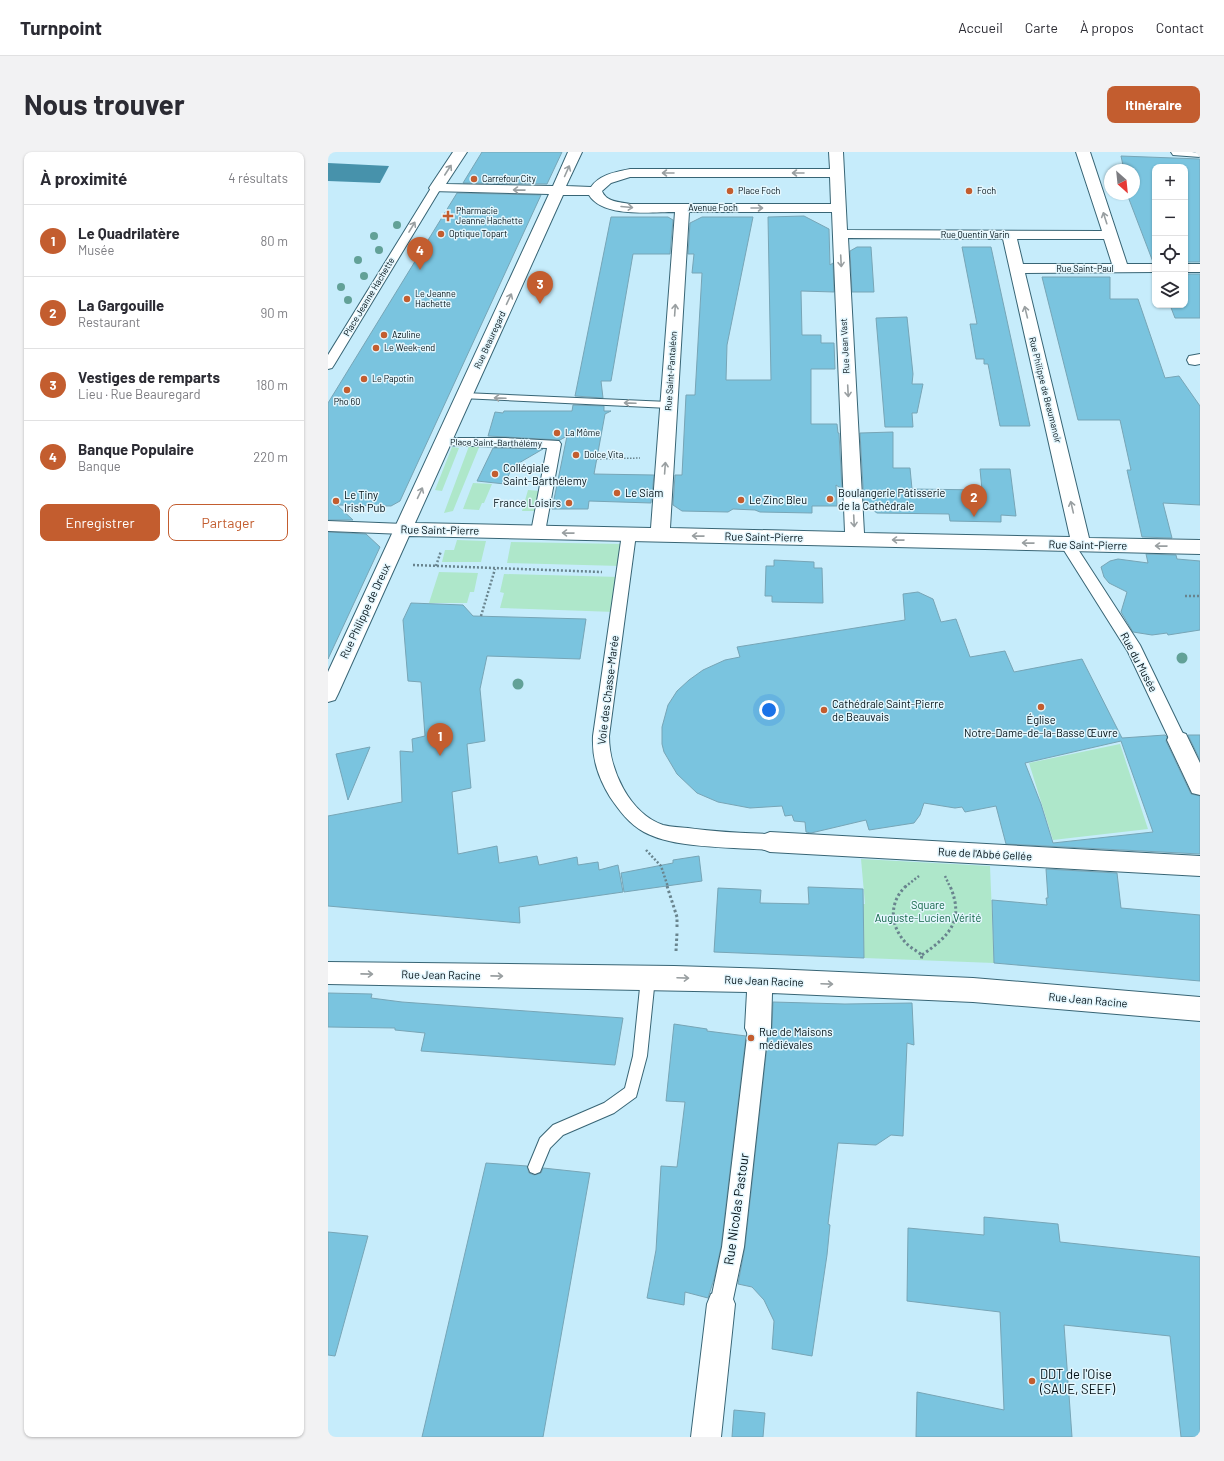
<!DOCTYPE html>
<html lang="fr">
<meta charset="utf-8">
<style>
:root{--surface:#fff;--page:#f2f2f3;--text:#2b2b33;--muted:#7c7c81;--line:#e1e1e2;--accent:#c35d2f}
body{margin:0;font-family:Barlow,sans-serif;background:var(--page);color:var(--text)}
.controls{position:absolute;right:12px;top:12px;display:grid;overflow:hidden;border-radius:8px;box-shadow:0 1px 3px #0004}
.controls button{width:36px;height:36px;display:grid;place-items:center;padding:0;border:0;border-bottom:1px solid var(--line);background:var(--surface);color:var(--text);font:20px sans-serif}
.compass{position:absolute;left:776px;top:12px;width:36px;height:36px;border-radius:50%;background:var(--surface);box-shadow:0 1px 3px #0004;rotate:153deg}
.you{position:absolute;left:441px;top:558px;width:14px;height:14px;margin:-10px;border:3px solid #fff;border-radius:50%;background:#1a73e8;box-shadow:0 0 0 6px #1a73e833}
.badge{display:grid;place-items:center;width:26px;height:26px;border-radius:50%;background:var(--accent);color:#fff;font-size:13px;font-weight:700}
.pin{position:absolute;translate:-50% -33px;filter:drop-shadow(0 1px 2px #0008)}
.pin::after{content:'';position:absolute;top:21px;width:14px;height:12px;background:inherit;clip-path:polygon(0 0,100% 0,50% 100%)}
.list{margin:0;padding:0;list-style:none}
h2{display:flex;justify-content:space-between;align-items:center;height:52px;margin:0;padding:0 16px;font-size:17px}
h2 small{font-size:13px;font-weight:400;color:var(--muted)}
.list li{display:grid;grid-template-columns:26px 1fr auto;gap:12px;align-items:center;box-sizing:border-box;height:72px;padding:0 16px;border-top:1px solid var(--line)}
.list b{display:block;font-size:15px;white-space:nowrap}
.list p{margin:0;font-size:13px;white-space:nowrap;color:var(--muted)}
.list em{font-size:13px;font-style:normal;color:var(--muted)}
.actions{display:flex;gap:8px;padding:12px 16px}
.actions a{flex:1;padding:9px 0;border:1px solid var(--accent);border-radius:8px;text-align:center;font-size:14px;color:var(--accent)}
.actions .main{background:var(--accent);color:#fff}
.icon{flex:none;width:22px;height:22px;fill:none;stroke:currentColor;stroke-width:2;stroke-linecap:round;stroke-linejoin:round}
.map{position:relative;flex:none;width:872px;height:1285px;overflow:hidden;border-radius:8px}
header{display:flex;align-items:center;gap:24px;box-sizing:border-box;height:56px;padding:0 20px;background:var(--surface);border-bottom:1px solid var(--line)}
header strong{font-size:19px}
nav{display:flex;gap:22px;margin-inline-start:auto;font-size:14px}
.intro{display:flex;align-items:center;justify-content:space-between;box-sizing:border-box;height:96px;padding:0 24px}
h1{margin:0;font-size:28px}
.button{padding:10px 18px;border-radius:8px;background:var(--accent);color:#fff;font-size:14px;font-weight:700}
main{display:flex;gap:24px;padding:0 24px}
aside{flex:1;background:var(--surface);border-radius:8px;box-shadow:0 1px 3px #0004}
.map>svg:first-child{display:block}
.green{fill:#aee7ca}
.water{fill:#4792ab}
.building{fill:#7ac4df;stroke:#77a5b6;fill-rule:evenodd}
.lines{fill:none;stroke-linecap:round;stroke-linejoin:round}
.service-casing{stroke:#386575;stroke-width:2}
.pedestrian-casing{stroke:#386575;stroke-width:2}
.minor-casing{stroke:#386575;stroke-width:2}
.path-far2{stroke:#69848e;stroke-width:1.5;stroke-dasharray:1.5 1.5;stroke-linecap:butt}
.path-far1{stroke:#69848e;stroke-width:2.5;stroke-dasharray:2 2;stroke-linecap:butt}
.path{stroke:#69848e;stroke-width:3;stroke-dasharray:2.5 2.5;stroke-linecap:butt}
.service{fill:#fff;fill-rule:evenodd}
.pedestrian{fill:#fff;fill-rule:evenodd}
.minor{fill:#fff;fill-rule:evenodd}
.tree{fill:#62a197}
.oneway{stroke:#999fa1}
.poi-dot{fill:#c35d2f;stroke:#e3f6fd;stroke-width:1.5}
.labels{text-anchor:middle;stroke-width:3;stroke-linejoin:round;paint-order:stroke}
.far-poi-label{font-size:9px;fill:#010f15;stroke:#e3f6fd;text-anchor:start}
.far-street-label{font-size:9px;fill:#010f15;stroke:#e3f6fd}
.poi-label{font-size:11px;fill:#010f15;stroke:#e3f6fd;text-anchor:start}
.street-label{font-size:11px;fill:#010f15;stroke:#e3f6fd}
.park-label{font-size:11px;fill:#106345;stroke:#e3f6fd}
.near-street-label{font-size:13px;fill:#010f15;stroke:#e3f6fd}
.near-poi-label{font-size:13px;fill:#010f15;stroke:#e3f6fd;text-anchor:start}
</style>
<header>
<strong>Turnpoint</strong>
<nav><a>Accueil</a><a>Carte</a><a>À propos</a><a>Contact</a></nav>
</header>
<div class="intro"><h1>Nous trouver</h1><a class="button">Itinéraire</a></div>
<main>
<aside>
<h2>À proximité<small>4 résultats</small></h2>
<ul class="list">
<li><span class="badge">1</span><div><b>Le Quadrilatère</b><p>Musée</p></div><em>80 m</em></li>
<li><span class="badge">2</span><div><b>La Gargouille</b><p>Restaurant</p></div><em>90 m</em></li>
<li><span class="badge">3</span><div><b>Vestiges de remparts</b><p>Lieu · Rue Beauregard</p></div><em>180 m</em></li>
<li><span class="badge">4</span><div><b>Banque Populaire</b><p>Banque</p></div><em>220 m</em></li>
</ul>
<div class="actions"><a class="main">Enregistrer</a><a>Partager</a></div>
</aside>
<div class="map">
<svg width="872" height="1285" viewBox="0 0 872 1285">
<rect width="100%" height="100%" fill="#c6ecfb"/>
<path class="green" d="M152,293l-27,66 -9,2 25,-67z
M124,295l7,1 -17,43 -7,-1z
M145,331l19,1 -8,19h-2l-3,7 -16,-1z
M200,338l12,1 -4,20h-14z
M129,388l29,1 -5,21h-39l3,-12h9z
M183,390l113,2 -3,22 -114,-3z
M111,420l39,1 -4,19h-4l-3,11h-38z
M176,422l116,3 -5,35 -115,-4 4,-15 -4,-1z
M792,592l28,85 -95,11 -24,-77z
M533,707l129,7 4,97 -130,-5 -1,-54h2z"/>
<path class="water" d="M0,11l61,3 -9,17 -52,-2z"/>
<path class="building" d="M154,0h80l-15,32 -84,-1z
M793,4l79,3v103h-15v-95h-30v95h-2l-26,-68h7v-24h-10z
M129,41l84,2 -141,306 -9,5 -54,-1 16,15h-25v-117z
M476,64l25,13 1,36 3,-2 1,29 -33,-1 1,44h19v8h13l1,26h-24v55h26l1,9h1l3,56 -6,-4 1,21h-25v7l-52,-1 -5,-2 -22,-1 -5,3 -46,-1 -9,-6 2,-30h7l4,-80h9l7,-122h-10l2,-19h-6l2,-31 12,-6h51l-26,128 -1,35h45l-3,-163z
M283,65h57l5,3 -3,34h-37l-22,127h-10l2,17 -28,-2z
M529,95h14l3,45h-22l-2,-41z
M634,95h29l39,179h-30l-12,-62h-4v-5h-8l-6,-35h7z
M857,122h15v44h-25l-5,-13h15z
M714,125h68v22h28l27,79 14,-2 21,30v99l-37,-2 9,35 -30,-1 -15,-67h4l-11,-50h-42z
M579,165l6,57 -1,10h11l-6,29h-5l1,14h-28l-9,-109z
M245,253l31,1v5h7l-6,3 -11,60 60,1 -3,28 -62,-2 -1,8h-36l15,-73 -7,4 -72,-4 7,-24 8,1 1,-2h68z
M565,280v36h17l2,21 70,1 -2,-21h30l6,47 -15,-1v7l-51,-1 -1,-7 -72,-1 -13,-9 -4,-71z
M165,296l50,1 -31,18 -7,17 -28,-3z
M0,380l38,2 14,13 -52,112z
M818,402l30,1 1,4 23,2v69l-32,5 -1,-2 -15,2 -19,-3 -12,-20 6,-20 -18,-9 -5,-6 -3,-10 9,-6 8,-2 30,4z
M446,408l40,2v6h8l1,35 -51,-1v-6h-7l1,-30h8z
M590,440l15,7 8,23 15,-3 14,38 35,-6 9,21 68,-13 40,79 43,-3 2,2 -1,4 25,53 9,2v58l-194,-10 -10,-38 -31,6 -3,-5 -7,1 -31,-5 -4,12 -6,8 -45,7 -3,-10 -55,13 -5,-1 -1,-10 -11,-1 -2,-6 -7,1 -3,-10 -32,2 -32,-6 -21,-9 -20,-19 -13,-22 -2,-8v-17l6,-22 9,-14 12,-11 14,-10 22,-10 15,-3 -3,-10 168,-27 -2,-26zM793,589l32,91 -100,11 -12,-39 -16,-41z
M83,451l52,2 10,11 113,3 -6,40 -93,-3 -7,33 5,52 -18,3 4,44 -19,4 6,62 39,-8 2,17 38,-7 2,9 38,-8 1,8 20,-3 1,8 19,-5 5,27 -104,15 1,16 -192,-17v-90l74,-14 -2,-51 13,1 -1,-13 13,-3 -4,-54 -13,-1 -5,-61z
M860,583h12v25z
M42,595l-22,53 -12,-46z
M371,704l3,25 -78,11 -3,-19 52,-10v-3z
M718,717l71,4 4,35 79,7v66l-206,-18 -2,-63 55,5 -1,-7h2z
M480,735l55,2 1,69 -150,-6 4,-64 43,2 -1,13 49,1z
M0,841l44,1 -1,4 31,4 221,16 -8,47 -194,-14 4,-18 -30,-3v-2l-67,-1z
M445,850l72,2 67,-1 2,42 -7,-2 -4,93 -12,-1 -15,10 -38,-2 -10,81 2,1 -3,30 -15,101 -40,-7 2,-28 -10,-21 -12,-13 -14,-3 7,-37 23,-210 4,-9z
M346,872l33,5v2l39,5 -25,211 -7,32 -6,19 -23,-6 -1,13 -37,-7 9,-48 5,-84 16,1 8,-65 -19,-1z
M158,1011l41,3 2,7 5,2 7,-2 2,-5 47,5 -47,264h-121z
M656,1065l74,7 2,18 140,15v180h-19l-11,-101 -106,-11 8,112h-156l1,-45 87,18 -4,-98 -93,-11 1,-73 76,7z
M0,1080l40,4 -33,120 -7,-1z
M406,1258l31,3 -2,24h-31z"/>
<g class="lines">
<defs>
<path id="service" d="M136,241l205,9 5,3 -5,3 -208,-10 -2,-2z
M320,820l5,2 2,4 -8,78 -11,41 -22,16 -51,22 -13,13 -10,24 -5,2 -5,-2 -2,-5 12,-29 13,-13 51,-22 21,-15 8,-32 8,-78 2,-4z"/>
<path id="pedestrian" d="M108,33l5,3 -107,177 -2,3 -4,1v-14l103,-167z
M116,286h61l54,3 2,3 -16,88 -2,4 -5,1 -5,-1 -2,-4 16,-84 -108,-3 -2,-3 2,-3z
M0,369l76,3 5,1 2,4 -2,4 -5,1 -76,-3z
M301,377l5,1 2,4 -27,202c0,33 20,77 54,89 8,2 17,2 25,3 27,4 55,5 82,6l6,3 3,5 -3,5 -6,3c-36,-3 -95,-1 -126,-18 -15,-8 -25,-22 -34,-35 -12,-20 -18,-38 -17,-61l29,-202 2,-4z
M739,387l5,1 68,105 46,95 -2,5 -6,2 -6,-2 -44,-93 -68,-108 2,-4z
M430,867l7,2 3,7 -24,219 -12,57 -3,8 -8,3 -8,-3 -3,-8 12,-57 26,-219 3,-7z"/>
<path id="minor" d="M125,0h14l-21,32 107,2 15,-34h14l-16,34 25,1c9,-13 25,-15 39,-18h200l-1,-17h14l4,78 255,1 -26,-79h14l37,112h28v8l-130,1 64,265 111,2v14l-791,-18 -71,158 -3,6 -7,2v-30l221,-478 -118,-3 -2,-3zM302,25h200l1,27h-201c-10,-2 -24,-2 -28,-13l9,-8zM235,43h26c14,23 62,17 86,17l-24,316 -236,-5zM361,60h143l13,320 -175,-4zM520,86l155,1 67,298 -206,-4zM689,87h87l8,25h-89z
M843,0h29v5l-27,-2z
M857,112h15v8h-15z
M872,202v10l-5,1 -6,-1 -2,-4 2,-4z
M850,579l8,3 14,29v32l-8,-2 -25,-53 3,-6z
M442,680l430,24v20l-430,-24 -8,-3 -3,-7 3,-7z
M0,810l346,4 98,3 201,9 227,19v24l-227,-19 -201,-9 -1,35 -4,9 -9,3 -9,-3 -4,-9 2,-36 -419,-8z
M393,1138l10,4 4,10 -14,133h-30l16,-133 4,-10z"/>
</defs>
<use href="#service" class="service-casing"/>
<use href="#pedestrian" class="pedestrian-casing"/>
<use href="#minor" class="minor-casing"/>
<path class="path-far2" d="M269,307l43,-1"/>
<path class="path-far1" d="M85,413l189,7
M108,414l5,-15
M857,444h15
M153,464l14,-47
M318,698l15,16 7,21
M617,724l5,11
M577,735l14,-11"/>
<path class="path" d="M339,734l10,31v12
M578,734c-18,17 -16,41 1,58 4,4 10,7 15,11l-1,6
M348,799l1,-18
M594,803c27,-19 43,-34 28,-69"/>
<use href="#service" class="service"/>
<use href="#pedestrian" class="pedestrian"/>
<use href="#minor" class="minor"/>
</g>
<g class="tree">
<circle cx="69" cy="73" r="4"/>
<circle cx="46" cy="84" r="4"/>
<circle cx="51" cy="98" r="4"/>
<circle cx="30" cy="108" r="4"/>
<circle cx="36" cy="124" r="4"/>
<circle cx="13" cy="135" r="4"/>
<circle cx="20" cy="148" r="4"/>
<circle cx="854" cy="506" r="5.5"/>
<circle cx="190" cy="532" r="5.5"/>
</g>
<defs><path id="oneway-shaft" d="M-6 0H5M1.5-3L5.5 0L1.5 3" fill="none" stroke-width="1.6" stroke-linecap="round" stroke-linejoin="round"/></defs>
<g class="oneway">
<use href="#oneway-shaft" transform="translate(120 18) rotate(-57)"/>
<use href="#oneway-shaft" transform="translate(239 19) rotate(-66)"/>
<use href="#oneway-shaft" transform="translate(340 21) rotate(180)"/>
<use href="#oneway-shaft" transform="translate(470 21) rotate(180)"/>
<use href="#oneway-shaft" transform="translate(191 38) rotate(-179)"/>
<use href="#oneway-shaft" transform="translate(299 55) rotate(5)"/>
<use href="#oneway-shaft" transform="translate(429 56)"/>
<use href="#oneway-shaft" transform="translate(777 66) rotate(-108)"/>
<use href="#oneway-shaft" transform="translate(84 75) rotate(-59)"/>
<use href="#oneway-shaft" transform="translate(513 109) rotate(87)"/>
<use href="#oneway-shaft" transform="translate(181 147) rotate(-65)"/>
<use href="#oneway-shaft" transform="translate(347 158) rotate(-86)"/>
<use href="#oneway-shaft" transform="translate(698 160) rotate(-104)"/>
<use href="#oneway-shaft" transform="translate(520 239) rotate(87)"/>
<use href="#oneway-shaft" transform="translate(172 246) rotate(-178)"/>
<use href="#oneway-shaft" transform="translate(302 251) rotate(-178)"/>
<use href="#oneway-shaft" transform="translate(337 316) rotate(-86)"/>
<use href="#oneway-shaft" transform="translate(92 341) rotate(-65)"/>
<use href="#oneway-shaft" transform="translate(744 355) rotate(-103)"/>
<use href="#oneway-shaft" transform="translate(526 369) rotate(87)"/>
<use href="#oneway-shaft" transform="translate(240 381) rotate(-179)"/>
<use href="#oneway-shaft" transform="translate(370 384) rotate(-179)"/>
<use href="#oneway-shaft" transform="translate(570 388) rotate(-179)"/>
<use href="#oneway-shaft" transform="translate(700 391) rotate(-179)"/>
<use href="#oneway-shaft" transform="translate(833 394) rotate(-179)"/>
<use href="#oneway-shaft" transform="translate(39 822) rotate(1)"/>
<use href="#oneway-shaft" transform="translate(169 824) rotate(1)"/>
<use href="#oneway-shaft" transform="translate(355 826) rotate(2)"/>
<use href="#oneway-shaft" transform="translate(499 832) rotate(2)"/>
</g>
<g class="poi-dot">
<circle cx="146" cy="27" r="4"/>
<circle cx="402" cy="39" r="4"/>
<circle cx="641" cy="39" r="4"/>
<path d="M118 58h4v4h4v4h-4v4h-4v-4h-4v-4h4z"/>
<circle cx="113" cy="82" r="4"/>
<circle cx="79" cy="147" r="4"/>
<circle cx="56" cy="183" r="4"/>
<circle cx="48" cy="196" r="4"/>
<circle cx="36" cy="227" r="4"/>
<circle cx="19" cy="238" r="4"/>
<circle cx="229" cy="281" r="4"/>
<circle cx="248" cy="303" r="4"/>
<circle cx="167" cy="322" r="4"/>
<circle cx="289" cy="341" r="4"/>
<circle cx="502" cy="347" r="4"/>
<circle cx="413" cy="348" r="4"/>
<circle cx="8" cy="349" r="4"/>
<circle cx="241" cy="351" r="4"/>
<circle cx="713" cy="555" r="4"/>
<circle cx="496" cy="558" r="4"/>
<circle cx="423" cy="886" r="4"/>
<circle cx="704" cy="1229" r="4"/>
</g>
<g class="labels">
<g class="far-poi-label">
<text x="154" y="30">Carrefour City</text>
<text x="410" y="42">Place Foch</text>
<text x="649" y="42">Foch</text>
<text x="128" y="62">Pharmacie<tspan x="128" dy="10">Jeanne Hachette</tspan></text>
<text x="121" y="85">Optique Topart</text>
<text x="87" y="145">Le Jeanne<tspan x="87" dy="10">Hachette</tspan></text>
<text x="64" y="186">Azuline</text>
<text x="56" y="199">Le Week-end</text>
<text x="44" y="230">Le Papotin</text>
<text x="19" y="253" text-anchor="middle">Pho 60</text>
<text x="237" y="284">La Môme</text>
<text x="256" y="306">Dolce Vita</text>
</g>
<g class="far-street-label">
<text x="385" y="59">Avenue Foch</text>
<text x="647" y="86">Rue Quentin Varin</text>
<text x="757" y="120">Rue Saint-Paul</text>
<text transform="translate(41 145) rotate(-59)" y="3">Place Jeanne Hachette</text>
<text transform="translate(162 188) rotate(-65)" y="3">Rue Beauregard</text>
<text transform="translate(517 194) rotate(-93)" y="3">Rue Jean Vast</text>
<text transform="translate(343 219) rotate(-86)" y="3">Rue Saint-Pantaléon</text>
<text transform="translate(717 238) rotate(76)" y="3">Rue Philippe de Beaumanoir</text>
<text transform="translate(168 291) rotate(1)" y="3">Place Saint-Barthélémy</text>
</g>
<g class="poi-label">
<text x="175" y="320">Collégiale<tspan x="175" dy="13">Saint-Barthélemy</tspan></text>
<text x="297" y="345">Le Siam</text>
<text x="510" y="345">Boulangerie Pâtisserie<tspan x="510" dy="13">de la Cathédrale</tspan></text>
<text x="16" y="347">Le Tiny<tspan x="16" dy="13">Irish Pub</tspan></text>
<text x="421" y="352">Le Zinc Bleu</text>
<text x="233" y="355" text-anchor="end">France Loisirs</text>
<text x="504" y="556">Cathédrale Saint-Pierre<tspan x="504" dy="13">de Beauvais</tspan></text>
<text x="713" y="572" text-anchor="middle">Église<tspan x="713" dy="13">Notre-Dame-de-la-Basse Œuvre</tspan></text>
<text x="431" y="884">Rue de Maisons<tspan x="431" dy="13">médiévales</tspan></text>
</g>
<g class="street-label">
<text transform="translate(112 378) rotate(1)" y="4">Rue Saint-Pierre</text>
<text transform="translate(436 385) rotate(1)" y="4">Rue Saint-Pierre</text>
<text transform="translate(760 393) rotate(1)" y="4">Rue Saint-Pierre</text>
<text transform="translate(37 459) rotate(-65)" y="4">Rue Philippe de Dreux</text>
<text transform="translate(811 510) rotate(62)" y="4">Rue du Musée</text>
<text transform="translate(280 538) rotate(-83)" y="4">Voie des Chasse-Marée</text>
<text transform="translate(657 702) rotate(3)" y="4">Rue de l'Abbé Gellée</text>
<text transform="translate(113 823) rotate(1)" y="4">Rue Jean Racine</text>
<text transform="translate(436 829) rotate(2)" y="4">Rue Jean Racine</text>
<text transform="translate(760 848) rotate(5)" y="4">Rue Jean Racine</text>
</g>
<g class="park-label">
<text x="600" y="757">Square<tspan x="600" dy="13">Auguste-Lucien Vérité</tspan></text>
</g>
<g class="near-street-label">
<text transform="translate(408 1057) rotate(-82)" y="5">Rue Nicolas Pastour</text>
</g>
<g class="near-poi-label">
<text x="712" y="1227">DDT de l'Oise<tspan x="712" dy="15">(SAUE, SEEF)</tspan></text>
</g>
</g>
</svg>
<div class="controls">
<button>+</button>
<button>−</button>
<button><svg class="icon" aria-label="locate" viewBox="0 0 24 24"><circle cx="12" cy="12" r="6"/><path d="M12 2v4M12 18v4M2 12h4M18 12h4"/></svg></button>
<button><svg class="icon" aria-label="layers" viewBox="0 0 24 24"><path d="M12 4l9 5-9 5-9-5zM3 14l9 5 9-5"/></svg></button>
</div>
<svg class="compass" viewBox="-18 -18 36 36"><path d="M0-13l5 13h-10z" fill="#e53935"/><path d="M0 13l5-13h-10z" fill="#7c7c81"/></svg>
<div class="you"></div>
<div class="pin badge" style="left:112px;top:604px">1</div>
<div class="pin badge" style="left:646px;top:365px">2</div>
<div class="pin badge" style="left:212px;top:152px">3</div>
<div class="pin badge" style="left:92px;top:118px">4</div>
</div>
</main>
